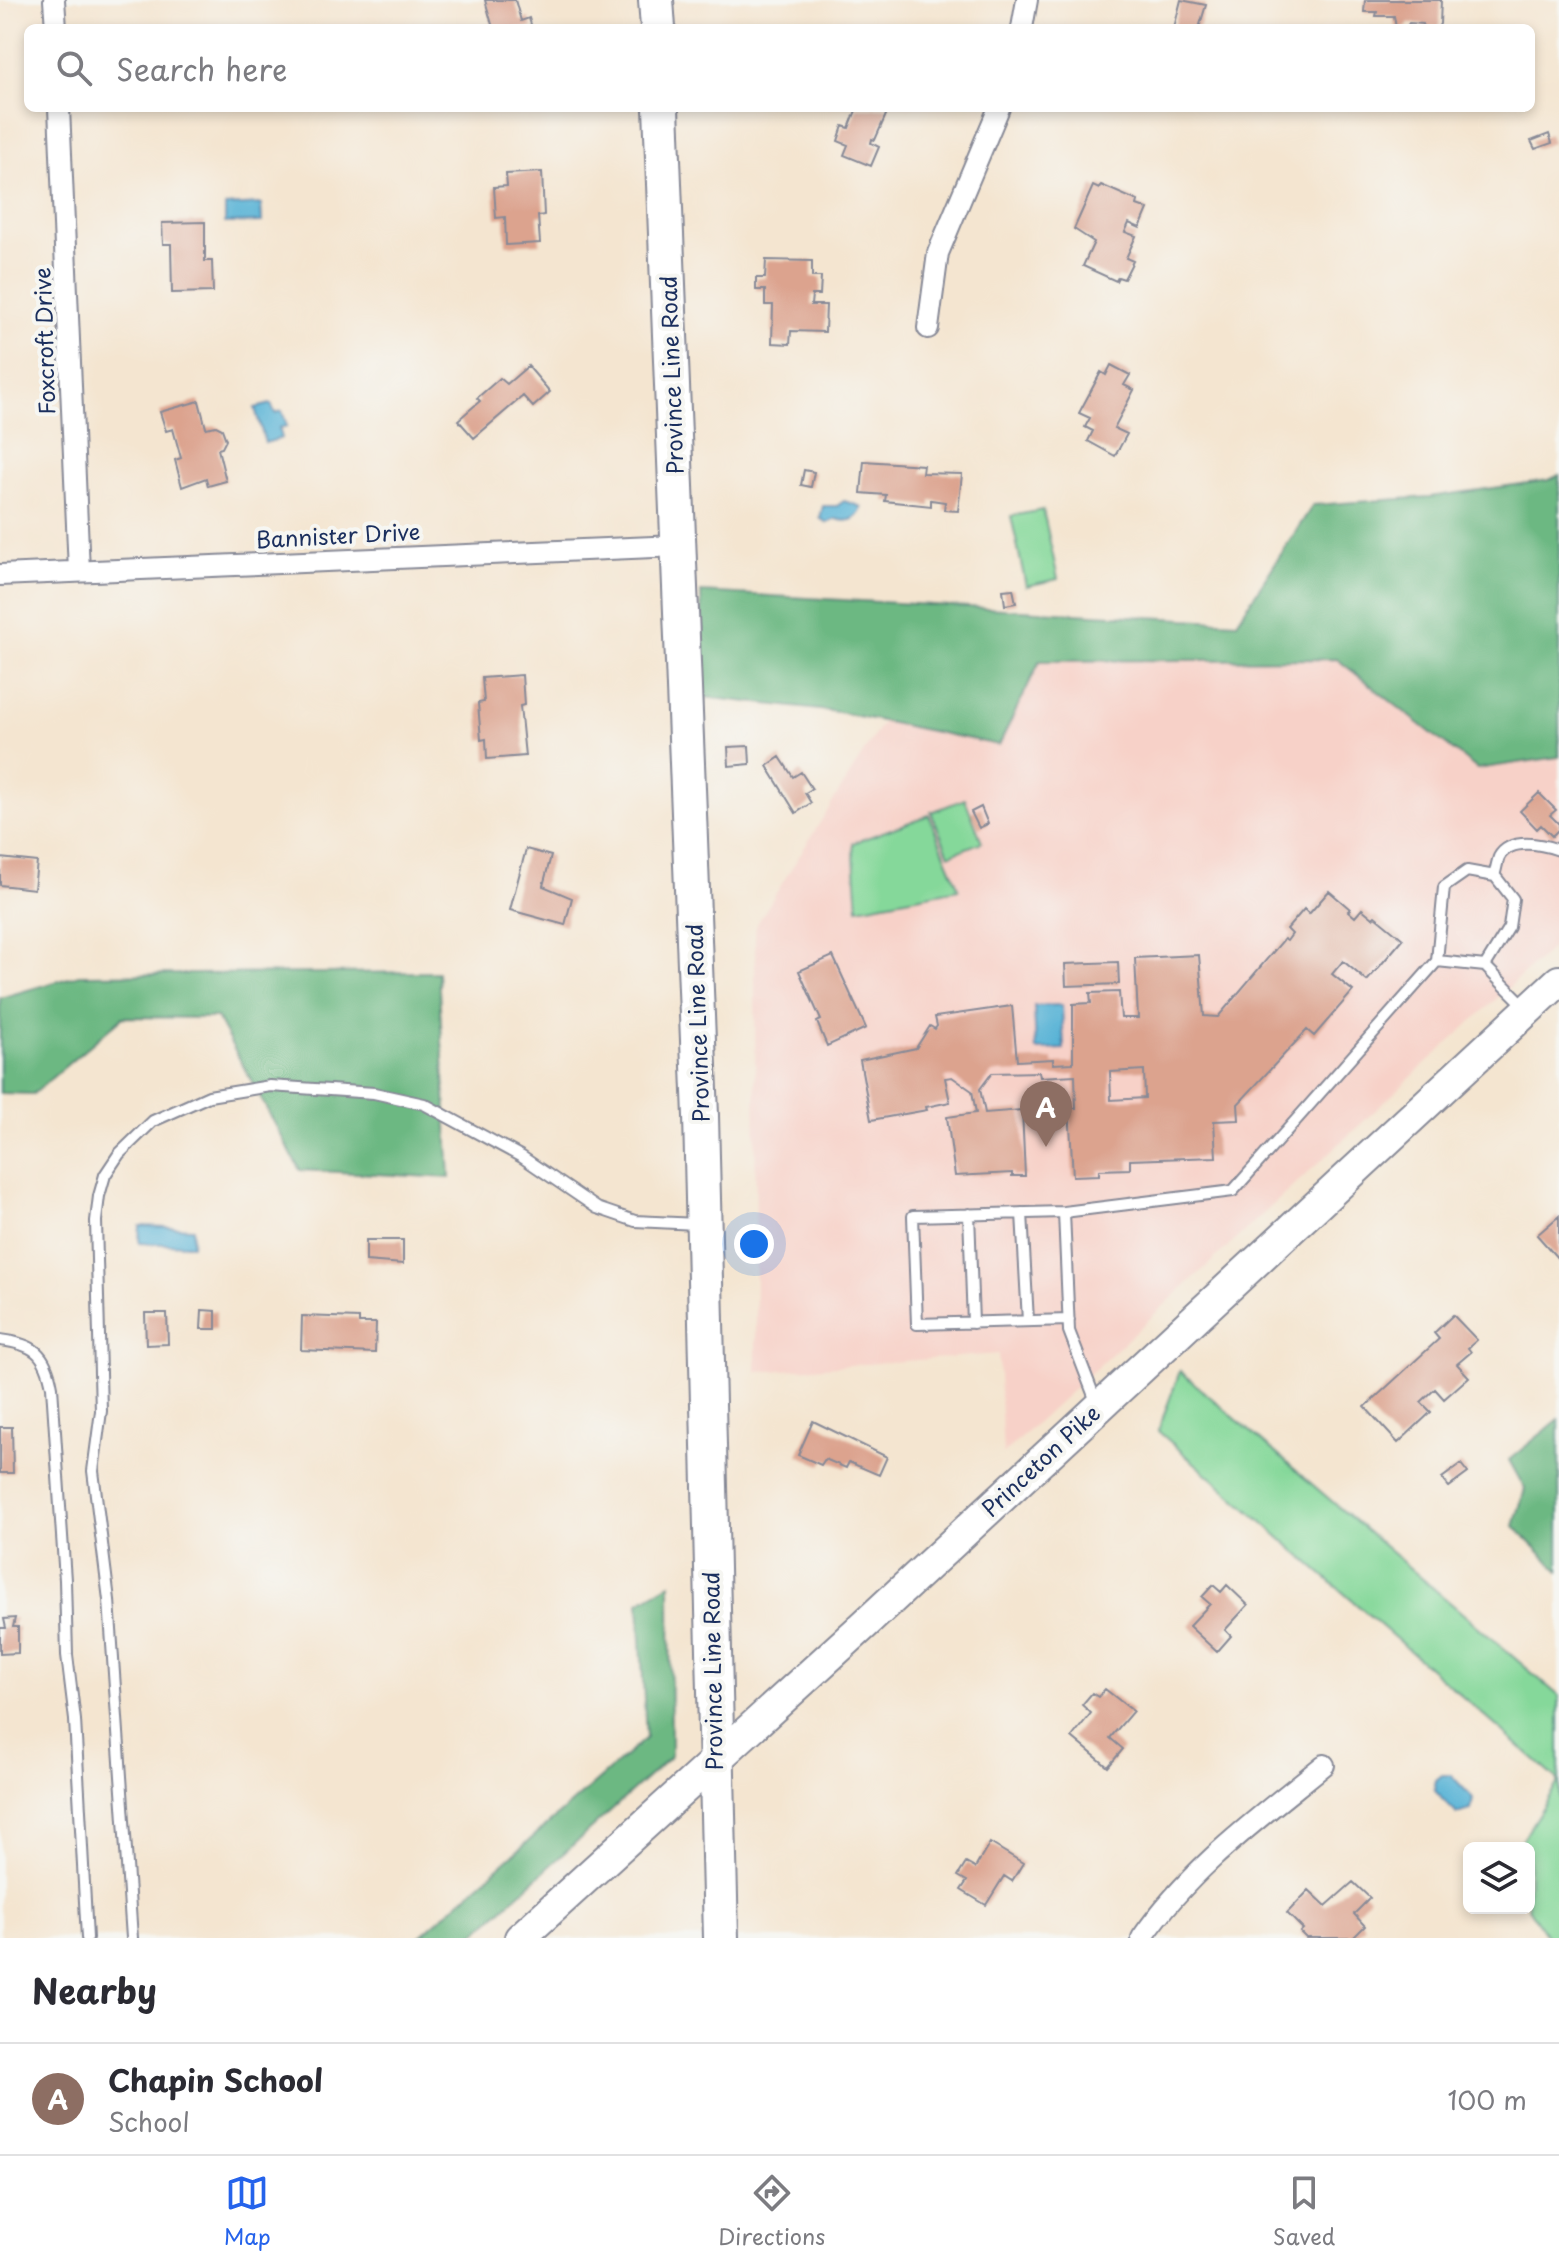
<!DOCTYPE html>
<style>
:root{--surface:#fff;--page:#f7f7f7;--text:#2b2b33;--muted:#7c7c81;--line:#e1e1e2;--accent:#2563eb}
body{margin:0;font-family:"Playpen Sans",sans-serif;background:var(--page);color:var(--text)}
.controls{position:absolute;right:24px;bottom:24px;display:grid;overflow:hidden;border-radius:12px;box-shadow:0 4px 12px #0003}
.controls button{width:72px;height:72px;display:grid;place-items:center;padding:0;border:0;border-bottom:2px solid var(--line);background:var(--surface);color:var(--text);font:40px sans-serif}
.you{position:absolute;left:754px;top:1244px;width:28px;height:28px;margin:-20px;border:6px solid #fff;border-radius:50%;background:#1a73e8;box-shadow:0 0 0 12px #1a73e833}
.badge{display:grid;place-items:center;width:52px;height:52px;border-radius:50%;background:var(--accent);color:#fff;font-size:26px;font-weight:700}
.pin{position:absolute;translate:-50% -66px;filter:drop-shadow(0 2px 4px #0008)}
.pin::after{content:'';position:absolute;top:42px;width:28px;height:24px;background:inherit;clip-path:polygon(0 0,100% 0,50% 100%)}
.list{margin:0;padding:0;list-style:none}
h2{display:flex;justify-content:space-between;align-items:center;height:104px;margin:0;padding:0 32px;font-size:34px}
h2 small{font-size:26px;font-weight:400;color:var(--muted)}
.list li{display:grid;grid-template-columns:52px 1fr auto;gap:24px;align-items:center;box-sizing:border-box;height:112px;padding:0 32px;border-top:2px solid var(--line)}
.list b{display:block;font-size:30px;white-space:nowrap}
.list p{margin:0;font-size:26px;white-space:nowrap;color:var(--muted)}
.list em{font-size:26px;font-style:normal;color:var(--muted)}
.icon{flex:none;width:44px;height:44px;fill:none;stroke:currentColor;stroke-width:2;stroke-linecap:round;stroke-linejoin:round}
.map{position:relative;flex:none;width:1559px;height:1938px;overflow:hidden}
.search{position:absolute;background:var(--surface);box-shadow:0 4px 12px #0003;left:24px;right:24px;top:24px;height:88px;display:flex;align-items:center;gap:20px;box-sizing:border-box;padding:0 28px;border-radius:12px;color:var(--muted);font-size:30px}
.sheet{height:216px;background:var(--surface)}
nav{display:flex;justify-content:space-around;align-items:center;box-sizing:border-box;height:112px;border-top:2px solid var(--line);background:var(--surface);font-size:22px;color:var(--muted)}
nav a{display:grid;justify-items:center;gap:4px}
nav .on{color:var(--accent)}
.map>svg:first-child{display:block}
.built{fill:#f7d1c8}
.green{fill:#85d89a;stroke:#50847c;stroke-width:2}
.forest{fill:#6cb882;stroke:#447470;stroke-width:2}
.water{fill:#59b3d6;stroke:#3a719a;stroke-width:2}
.building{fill:#dca38e;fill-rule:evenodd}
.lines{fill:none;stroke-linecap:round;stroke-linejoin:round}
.service-casing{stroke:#888a97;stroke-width:14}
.minor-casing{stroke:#888a97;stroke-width:24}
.secondary-casing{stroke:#888a97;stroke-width:34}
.primary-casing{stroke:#888a97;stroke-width:38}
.service{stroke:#fff;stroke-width:10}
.minor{stroke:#fff;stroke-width:20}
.secondary{stroke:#fff;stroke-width:30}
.primary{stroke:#fff;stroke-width:34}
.labels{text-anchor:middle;stroke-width:8;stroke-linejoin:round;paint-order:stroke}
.street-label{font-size:22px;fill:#1b2f5e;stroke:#f6f6f2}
</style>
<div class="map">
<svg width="1559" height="1938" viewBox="0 0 1559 1938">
<rect width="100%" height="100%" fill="#f6f6f2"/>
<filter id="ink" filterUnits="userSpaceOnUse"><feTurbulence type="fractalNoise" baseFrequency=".0125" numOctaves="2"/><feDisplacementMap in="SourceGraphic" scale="16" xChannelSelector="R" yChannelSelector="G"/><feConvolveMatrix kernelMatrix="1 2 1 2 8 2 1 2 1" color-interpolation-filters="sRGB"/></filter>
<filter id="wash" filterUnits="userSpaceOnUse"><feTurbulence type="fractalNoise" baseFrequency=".006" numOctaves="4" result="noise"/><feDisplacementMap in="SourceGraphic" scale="32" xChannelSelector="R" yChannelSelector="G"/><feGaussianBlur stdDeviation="1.8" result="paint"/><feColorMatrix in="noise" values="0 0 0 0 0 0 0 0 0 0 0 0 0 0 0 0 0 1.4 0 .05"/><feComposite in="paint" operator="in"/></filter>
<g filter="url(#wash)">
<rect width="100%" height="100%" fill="#f4e5d0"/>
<path class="built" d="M1559,657v284l-556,513 -5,-100 -242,18 -1,-445 165,-265z"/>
<path class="green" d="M1043,510l15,69 -32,7 -15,-70z
M965,799l17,43 -33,13 -18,-43z
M929,815l30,74 -101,19 -5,-65z
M1180,1371l379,325v242h-11l-20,-30 1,-60h-12l42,-67 -401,-350z"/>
<path class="forest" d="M1559,475v282l-82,12 -140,-110 -297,2 -41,84 -161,-33 -134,-15 -3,-105 536,30 76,-117 117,-8 119,-17z
M438,972l12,206 -150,-8 -83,-152 -94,-1 -90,77 -33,-1v-95l79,-23z
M1559,1419v152l-45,-45 11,-37 -16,-29z
M670,1584l1,172 -201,182h-52l228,-200 -7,-136z"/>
<path class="water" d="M261,204l1,18 -37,1v-17z
M271,404l4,9 7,-2 5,15 -8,2 3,10 -17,5 -10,-35z
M844,501l18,6c-4,13 -13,16 -26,12l-9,4 -7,-5 3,-12h14z
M1062,1005l2,44 -28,1 -2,-44z
M140,1226l53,2 -1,17 -53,-2z
M1442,1775h9l22,23 -2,12 -14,4 -23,-23 2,-11z"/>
<g id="blocks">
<path class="building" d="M485,0h30l6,21 8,-3 3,10h-39z
M1181,0l25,5 -7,23h-25z
M1365,0h76l-1,24 -2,3h-14l-1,-3 -14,-1 -3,5h-10l-2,-12h-18l1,-4h-13z
M857,108h32l-14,32 -3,-1 -1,4 8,4 -8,19 -27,-11 4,-10 -10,-4 5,-15 6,2z
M1549,134l3,9 -17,6 -4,-8z
M542,172l2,43 -6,1 2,27 -34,2 -1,-28 -9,1 -2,-31 13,-1 -1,-12z
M1101,185l37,16 -1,4 11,4 -8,19 -11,-5 -4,9 11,4 -10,22 7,3 -9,18 -6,-2 -2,4 -33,-15 11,-24 -20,-13 19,-43 6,3z
M205,222v39h7l1,31 -41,1 -1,-49h-8l-1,-21z
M766,260l46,1v16h9l-1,18h-8l-1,10h15l-1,27 -34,-1 -1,13 -18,-1 1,-38h-8v-15h-9v-12h9z
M1111,365l19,10 -6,10 10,5 -20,38 13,6 -12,22 -27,-15 5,-10 -8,-4 5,-9 -11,-5 22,-41 5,3z
M528,366l22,26 -17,15 -10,-11 -49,42 -16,-18 22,-19 -3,-3 23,-20 7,6z
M199,401l7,27 10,-2 6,3 4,11 -4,8 -4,1 8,32 -18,5 -2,-8 -24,9 -7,-27 6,-2 -8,-29 -7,2 -6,-19z
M864,461l59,4 -1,8 40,1 -4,37 -14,-1 1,-8 -14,-2v6l-46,-5 1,-6 -25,-2z
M804,470l10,2 -3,15 -10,-2z
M1013,589l3,14 -11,2 -2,-15z
M522,675l2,30 -4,1 5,50 -38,3 -1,-20 -5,1 -3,-37 6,-1 -2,-24z
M749,746l1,18 -21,2 -1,-19z
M780,757l13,20 8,-5 11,17 -7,4 6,10 -15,10 -29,-47z
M1539,793l17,17 -6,5 9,9v5l-7,7 -11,-11 -4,4 -17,-18z
M981,807l7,17 -9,4 -8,-16z
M526,849l25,7 -8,30 29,12 -7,27 -55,-15z
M0,858l37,4 -3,27 -34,-4z
M1329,891l21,18 -2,2 7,6 7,-8 11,9 2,-2 28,23 -36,42 -24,-20 -11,13 21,17 -39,45 -7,-6 -69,74 1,16 -25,1 2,36 -86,3v9l-31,1v5l-26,1 -4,-68h7l-1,-33 -35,2 -1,-5 -47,1 -12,16 5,24 37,-3 3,66h-13v-3l-57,3 -8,-59 29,-4 -4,-22 -20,-14 -7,1 5,24 -24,5 1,3 -56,10 -11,-60 56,-12 14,-22 5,3 2,-3 -2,-9 77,-11 5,55 36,-2v5l20,-1v-59l18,-1 -1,-10 29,-1 2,26h17l-3,-60 64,-3 5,61 14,1 66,-78 3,2 5,-7 -5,-5 17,-20 5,5zM1144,1070l1,28 -34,2 -1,-28z
M833,956l33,72 -39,18 -10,-24 4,-2 -22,-49z
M1118,962l1,22 -53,2 -1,-22z
M1559,1216v44l-22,-25z
M366,1240h37v24l-37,-3z
M202,1310l14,1v18h-15z
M145,1313h22l1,31 -22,1z
M1453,1315l24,25 -9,8 3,4 -14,12 12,13 -25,22 -9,-10 -14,13 10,10 -33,31 -33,-36 74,-68 -5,-6z
M302,1316l57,2v5h17l-1,30 -74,-3z
M813,1421l74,36 -8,18 -30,-13 -3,6 -21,-9 -4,6 -23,-10z
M0,1427h12l1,46h-13z
M1461,1464l7,9 -19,14 -7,-9z
M1213,1585l8,7 6,-7 21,20 -23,25 6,6 -14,16 -28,-26 21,-22 -8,-7z
M15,1618l-2,9h5v26l-18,1v-26h6l-2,-9z
M1105,1689l28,22 -23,27 13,11 -15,18 -36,-30 19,-24 -9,-8 10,-12 6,4z
M990,1843l33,20 -11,18 -8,-5 -18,29 -25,-15 6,-9 -9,-5 8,-13 9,5z
M1353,1882l17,16 -16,16 11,12 -12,12h-47l-6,-6 3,-3 -16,-16 22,-23 17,16z"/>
</g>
</g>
<g filter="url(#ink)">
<use href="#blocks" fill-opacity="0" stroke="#888a97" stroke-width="2"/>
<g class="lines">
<defs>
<path id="service" d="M1494,876c2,-6 3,-14 5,-19 11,-20 43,-13 60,-7
M1437,961l48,5 42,42
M1064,1212l5,119 28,73
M1022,1213l6,108
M969,1214l4,109
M1069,1320l-152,4 -4,-108 151,-4 169,-21 204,-230 7,-74 23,-16 28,5 18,23 -4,28 -24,39
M0,1340c34,4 46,13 52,47l13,193 2,75 8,65 12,218
M132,1938l-23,-338 -16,-129 8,-60 -5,-190 3,-25 6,-21 14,-21 34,-33 56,-25 61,-10 104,7 50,11 98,53 75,51 38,13 62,3"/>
<path id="minor" d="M54,0l2,28
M1022,28l5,-28
M59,108l20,463
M928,328l10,-75 61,-145
M0,575l677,-29
M1142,1938c48,-70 117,-120 182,-173"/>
<path id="secondary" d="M520,1938l343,-312 696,-645"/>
<path id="primary" d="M656,0l2,28
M661,108l40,1008 20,822"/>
</defs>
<use href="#service" class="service-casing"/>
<use href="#minor" class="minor-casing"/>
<use href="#secondary" class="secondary-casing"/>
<use href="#primary" class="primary-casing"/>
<use href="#service" class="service"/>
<use href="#minor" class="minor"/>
<use href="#secondary" class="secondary"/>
<use href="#primary" class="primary"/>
</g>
</g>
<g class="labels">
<g class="street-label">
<text transform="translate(45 341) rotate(-92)" y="8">Foxcroft Drive</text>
<text transform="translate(672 375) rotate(-92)" y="8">Province Line Road</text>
<text transform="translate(338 536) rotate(-3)" y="8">Bannister Drive</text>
<text transform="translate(698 1023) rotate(-92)" y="8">Province Line Road</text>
<text transform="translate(1041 1461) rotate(-43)" y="8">Princeton Pike</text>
<text transform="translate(713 1671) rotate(-91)" y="8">Province Line Road</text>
</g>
</g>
</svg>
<div class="controls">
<button><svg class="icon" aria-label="layers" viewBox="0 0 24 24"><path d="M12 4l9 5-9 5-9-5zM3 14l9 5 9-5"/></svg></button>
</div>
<div class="you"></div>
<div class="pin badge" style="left:1046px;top:1147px;background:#8d6e63">A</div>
<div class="search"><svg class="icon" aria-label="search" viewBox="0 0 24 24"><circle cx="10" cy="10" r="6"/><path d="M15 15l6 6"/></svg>Search here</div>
</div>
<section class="sheet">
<h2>Nearby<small></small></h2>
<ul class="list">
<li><span class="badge" style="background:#8d6e63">A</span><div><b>Chapin School</b><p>School</p></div><em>100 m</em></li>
</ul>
</section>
<nav>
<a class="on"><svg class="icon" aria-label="map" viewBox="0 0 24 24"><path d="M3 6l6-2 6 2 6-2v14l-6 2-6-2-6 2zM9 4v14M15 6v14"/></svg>Map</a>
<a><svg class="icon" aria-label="directions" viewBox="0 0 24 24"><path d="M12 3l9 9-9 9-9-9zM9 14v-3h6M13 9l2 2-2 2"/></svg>Directions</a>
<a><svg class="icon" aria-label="saved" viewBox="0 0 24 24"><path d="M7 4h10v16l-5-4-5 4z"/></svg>Saved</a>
</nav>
